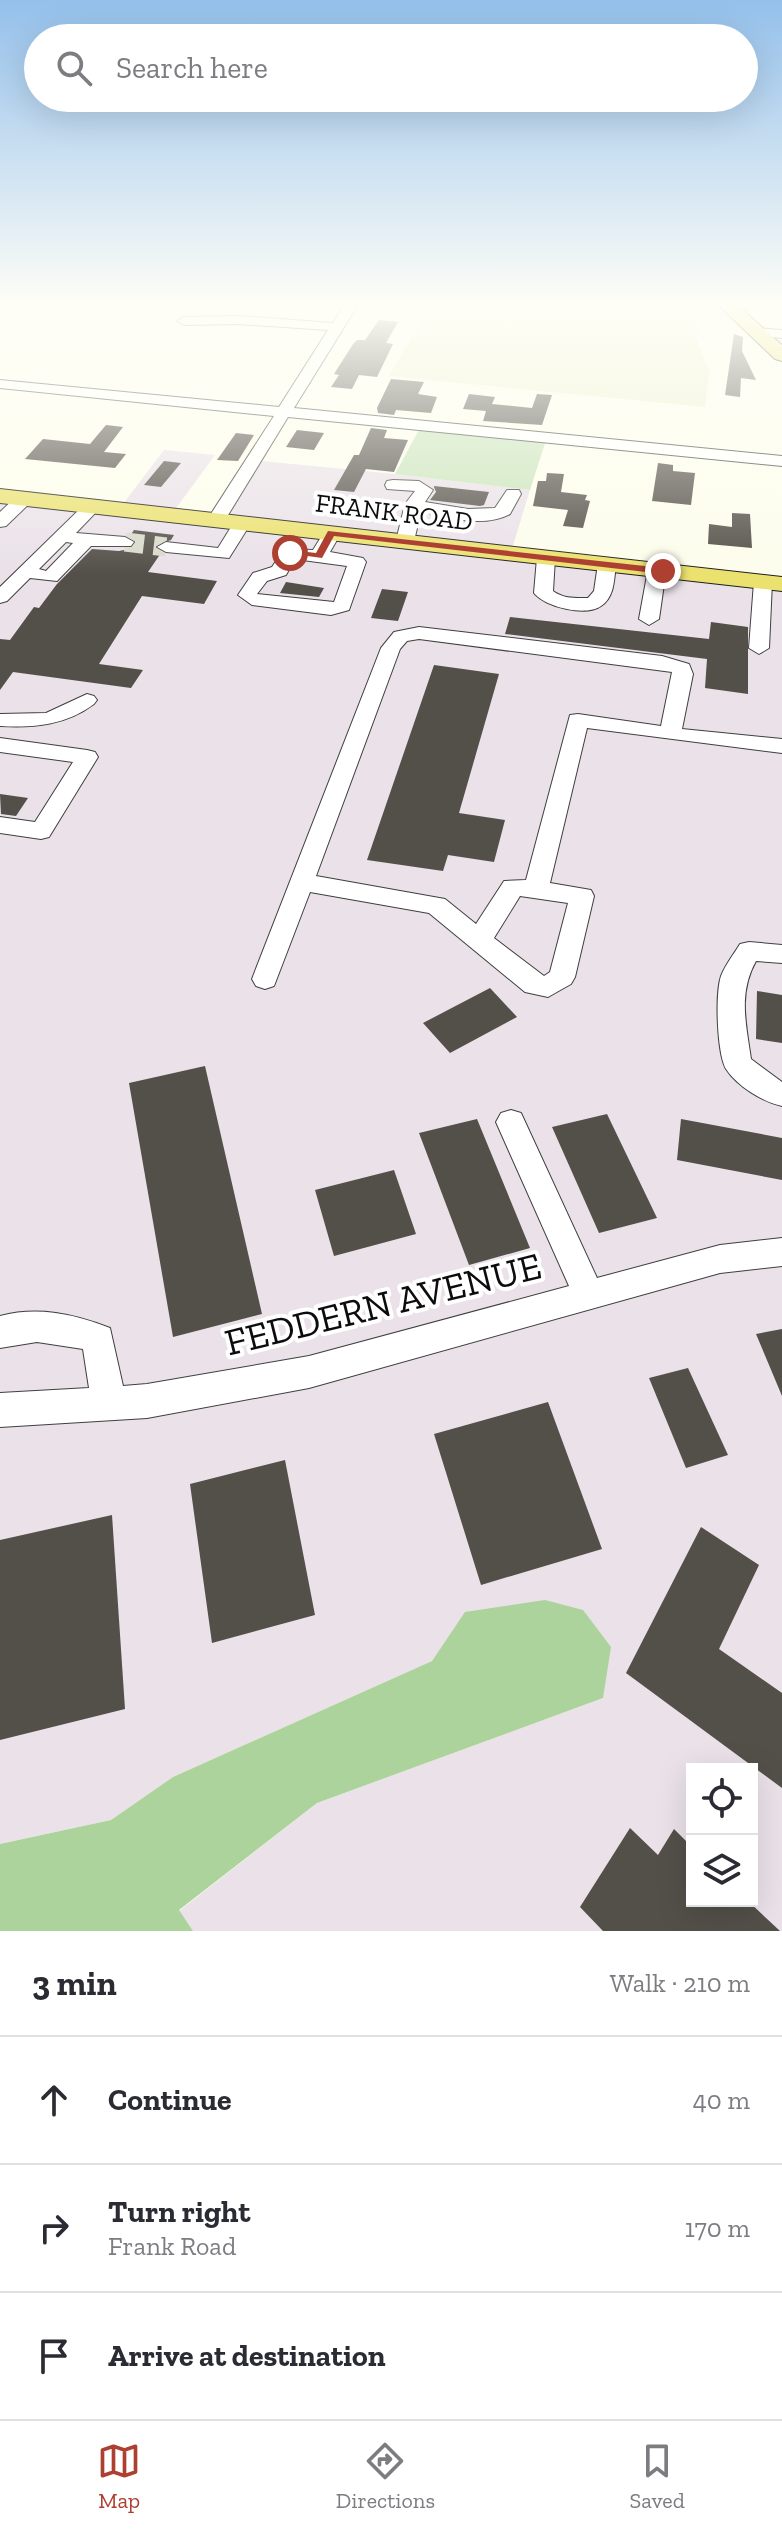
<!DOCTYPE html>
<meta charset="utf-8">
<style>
:root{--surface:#fff;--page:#f2f2f3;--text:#2b2b33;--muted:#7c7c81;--line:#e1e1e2;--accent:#ae4032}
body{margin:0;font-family:"Zilla Slab",serif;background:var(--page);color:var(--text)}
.controls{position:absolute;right:24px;bottom:24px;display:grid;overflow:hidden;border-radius:0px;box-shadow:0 8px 32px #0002}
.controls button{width:72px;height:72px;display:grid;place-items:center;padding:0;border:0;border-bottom:2px solid var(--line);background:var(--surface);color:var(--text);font:40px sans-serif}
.stop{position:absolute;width:24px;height:24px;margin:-18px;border:6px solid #ae4032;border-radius:50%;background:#fff}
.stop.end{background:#ae4032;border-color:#fff;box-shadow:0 2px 8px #0008}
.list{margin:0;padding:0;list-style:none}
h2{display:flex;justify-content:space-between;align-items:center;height:104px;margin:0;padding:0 32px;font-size:34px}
h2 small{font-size:26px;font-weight:400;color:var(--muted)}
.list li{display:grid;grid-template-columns:52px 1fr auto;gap:24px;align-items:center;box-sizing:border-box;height:128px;padding:0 32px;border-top:2px solid var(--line)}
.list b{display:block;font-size:30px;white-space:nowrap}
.list p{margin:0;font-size:26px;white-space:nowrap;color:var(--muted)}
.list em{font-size:26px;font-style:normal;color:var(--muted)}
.icon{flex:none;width:44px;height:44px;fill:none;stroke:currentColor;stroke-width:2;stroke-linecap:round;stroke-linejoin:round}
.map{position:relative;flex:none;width:782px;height:1931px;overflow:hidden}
.search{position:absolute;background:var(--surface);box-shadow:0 8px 32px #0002;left:24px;right:24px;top:24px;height:88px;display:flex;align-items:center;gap:20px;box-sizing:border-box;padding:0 28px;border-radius:44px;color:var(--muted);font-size:30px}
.sheet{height:488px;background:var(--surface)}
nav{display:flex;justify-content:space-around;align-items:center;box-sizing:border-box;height:112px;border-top:2px solid var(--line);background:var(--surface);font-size:22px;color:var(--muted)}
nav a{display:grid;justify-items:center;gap:4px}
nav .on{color:var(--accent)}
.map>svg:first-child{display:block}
.industrial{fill:#eae1e9;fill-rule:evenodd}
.farmland{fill:#eef1cf}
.green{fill:#c9e4ba}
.forest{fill:#abd39b}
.building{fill:#534f49}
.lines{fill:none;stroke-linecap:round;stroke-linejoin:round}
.minor-tunnel{stroke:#d9d9cb;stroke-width:19;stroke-dasharray:19 10;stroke-linecap:butt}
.minor-casing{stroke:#3f3f3f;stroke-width:2}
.major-casing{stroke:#1d1d1d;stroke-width:2}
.minor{fill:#fff;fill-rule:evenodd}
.major{fill:#ebe16f;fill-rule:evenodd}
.route{fill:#ae4032}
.labels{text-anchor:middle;stroke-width:8;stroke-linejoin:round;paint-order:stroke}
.far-street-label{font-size:26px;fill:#0c0c0c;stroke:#fff}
.near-street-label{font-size:38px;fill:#0c0c0c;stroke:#fff}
</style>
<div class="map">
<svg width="782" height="1931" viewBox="0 0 782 1931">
<rect width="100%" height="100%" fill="#fdfded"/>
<path class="industrial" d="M164,450l51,5 -41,56 41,5 36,-56 144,14 135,16 -19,62 271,30v1349h-589l-14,-20 138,-108 286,-105 -137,-86 -34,49 -259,116 -62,43 -111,24v-1349l120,13zM692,1769h60v132h-60z"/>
<path class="farmland" d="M438,303h274l22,21 -6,3 -25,-3 -7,13 13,34 -4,36 -316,-31 33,-56z"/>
<path class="green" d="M420,428l126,12 -16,50 -135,-16z"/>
<path class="forest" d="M545,1600l38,10 28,37 -8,51 -286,105 -138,107 14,21h-193v-87l111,-24 62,-43 259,-116 33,-49z"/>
<path class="building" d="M379,320l19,2 -12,21 7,1 -16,33 -18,-2 -7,14 -21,-2 8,-12 -5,-1 19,-30 4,-4h8z
M734,334l9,3 -1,14 14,29 -15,-2 -1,19 -15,-2z
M391,379l33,3 -6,12 19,3 -6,16 -35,-3 -2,5 -16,-2 -1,-5z
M469,394l26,3 -3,7 40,4 5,-14 15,1 -10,30 -59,-4 3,-10 -23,-2z
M106,425l17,2 -19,25 22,2 -11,14 -90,-9 18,-20 47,5z
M371,428l16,2 -3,8 24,2 -14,32 -28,-3 -12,23 -20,-2 20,-35h5z
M297,430l27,3 -10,17 -28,-3z
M236,433l18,2 -16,26 -21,-1z
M164,461l17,2 -20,24 -17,-2z
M658,463l15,2v6l22,2 -4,32 -39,-4z
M547,473l17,1 -3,18 26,3 -2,5 5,1 -7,27 -20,-2 5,-16 -35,-4 5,-25h8z
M434,487v-1l55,6 -5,13 -4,1 -50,-6 6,-8z
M732,513l18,1 2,34 -44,-4 1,-20 23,3z
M134,530l40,5 -3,5 -17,6 7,7 -13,19 69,9 -13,23 -62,-8 -43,68 44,6 -12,18 -118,-16 -13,18v-51l10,1 24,-33 5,1 18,-24 35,-35 27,2 14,-3 4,-7 -7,-5z
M286,582l38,6 -5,9 -39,-4z
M382,589l26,3 -10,29 -27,-3z
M510,617l199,22 2,-17 37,5v67l-43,-6 2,-29 -202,-25z
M434,665l65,9 -40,139 46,7 -11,42 -46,-7 -5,16 -76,-11z
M0,794l28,4 -12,18 -15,-2z
M490,988l27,29 -67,36 -27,-30z
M757,991l25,4v48l-26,-4z
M205,1066l57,248 -89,23 -44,-254z
M607,1114l50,104 -58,15 -47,-106z
M477,1119l53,129 -61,17 -50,-132z
M681,1119l101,19v42l-105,-20z
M394,1170l22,64 -82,22 -19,-66z
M782,1329v67l-26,-62z
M688,1368l40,87 -42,13 -37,-90z
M548,1402l54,147 -121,36 -47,-151z
M285,1460l30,155 -103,28 -22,-159z
M112,1515l13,194 -125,31v-200z
M701,1527l58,38 -40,84 63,44v95l-156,-115z
M630,1828l28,27 16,-26 18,18v54h56l32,30h-177l-23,-24z"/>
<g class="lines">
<path class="minor-tunnel" d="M125,542l41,5"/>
<defs>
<path id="minor" d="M345,303h14l-65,105 488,48v10l-494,-49 -63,103 -9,5 -9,-5 67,-104 -274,-28v-8l279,27 49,-77 -89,-6 -55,1 -7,-4 7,-4 55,-1 94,7z
M756,328l26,2v8l-31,-3 -2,-3z
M393,480l26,1 14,9 -8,12 43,7 27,-1 12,-18h12l2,4 -11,20c-26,14 -63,4 -89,-3l-7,30 -9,5 -9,-5 9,-37 10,-13 -28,-2 -2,-4 2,-4z
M25,493l6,1 3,4 -3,4 -25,24 -6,1v-15l19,-18z
M93,501l9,5 -26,27 49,4 9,5 -3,4h-40l-34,35 -27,-3 -23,23 -7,2v-16l87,-85zM66,542l7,1 -27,28 -7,-2z
M242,518l9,5 -22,35 -63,-6 -9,-5 9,-5 52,6 18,-29z
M332,528l9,5 -11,19 33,6 3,4 -17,48 -18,5 -79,-10 -14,-10 15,-22 19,-6 12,-18 29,1 13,-21zM295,559l52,7 -13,36 -77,-8 10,-13 19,-6z
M546,553l9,5 -2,33c11,8 22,7 35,7l6,-7 4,-27 9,-5 9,5c-2,14 -1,33 -15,42 -15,11 -56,1 -67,-13l3,-35z
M657,564l9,6 -7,49 -10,6 -10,-6 9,-49z
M763,576l9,6 -3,66 -10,6 -10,-6 5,-66z
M419,627l243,29 27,8 4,10 -11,55 100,10v14l-195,-25 -37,155 41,7 3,6 -19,81 -4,7 -23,13 -23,-5 -96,-79 -119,-21 -36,94 -9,3 -9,-3 -4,-7 129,-331 13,-16zM419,639l253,33 -11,54 -83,-12 -8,1 -44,165 -22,1 -28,43 -31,-25 -129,-23 84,-227 7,-8zM520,896l48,7 -18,69 -6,4 -50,-38z
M87,694l7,2 3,4 -3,4c-28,21 -59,24 -94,22v-12l46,-1z
M0,738l87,12 8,2 3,5 -49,80 -8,2 -41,-6v-16l35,5 38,-60 -73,-10z
M749,942l33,3v18l-26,-2c-18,32 -10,63 -5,98l31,23v24c-19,-4 -45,-20 -56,-37 -9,-16 -11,-75 -5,-93 4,-11 13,-22 19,-32z
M511,1110l10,3 76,165 123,-33 62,-7v28l-62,7 -411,115 -162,30 -147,9v-34l89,-5 -6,-39 -46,-7 -37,6v-32c38,-10 74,-2 110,12l13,58 24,-2 162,-28 260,-70 -73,-164 5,-9z"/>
<path id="major" d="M716,303h19l47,42v16l-7,-2z
M0,489l782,88v14l-782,-88z"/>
</defs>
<use href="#minor" class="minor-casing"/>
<use href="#major" class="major-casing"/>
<use href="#minor" class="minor"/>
<use href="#major" class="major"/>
</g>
<linearGradient id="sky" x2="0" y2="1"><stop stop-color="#94c0eb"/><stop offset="0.53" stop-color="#fefef7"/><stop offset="1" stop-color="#fefef7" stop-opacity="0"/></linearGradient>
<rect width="782" height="574" fill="url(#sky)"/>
<path class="route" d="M328,531l335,37 5,3 -5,3 -329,-38 -12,22 -36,-5 4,-3 26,3z"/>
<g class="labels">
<g class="far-street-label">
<text transform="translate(394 512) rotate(7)" y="9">FRANK ROAD</text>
</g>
<g class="near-street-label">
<text transform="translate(383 1304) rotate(-14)" y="13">FEDDERN AVENUE</text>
</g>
</g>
</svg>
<div class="controls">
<button><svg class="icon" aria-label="locate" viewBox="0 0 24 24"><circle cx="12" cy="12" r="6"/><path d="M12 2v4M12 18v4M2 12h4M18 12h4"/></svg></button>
<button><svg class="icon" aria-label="layers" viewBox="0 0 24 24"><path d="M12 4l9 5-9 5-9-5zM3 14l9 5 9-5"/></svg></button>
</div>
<div class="stop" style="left:290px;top:553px"></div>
<div class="stop end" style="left:663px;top:571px"></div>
<div class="search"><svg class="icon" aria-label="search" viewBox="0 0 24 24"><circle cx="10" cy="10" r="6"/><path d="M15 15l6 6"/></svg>Search here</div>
</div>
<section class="sheet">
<h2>3 min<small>Walk · 210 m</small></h2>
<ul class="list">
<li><svg class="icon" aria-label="ahead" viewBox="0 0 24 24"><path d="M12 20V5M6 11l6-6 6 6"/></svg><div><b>Continue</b></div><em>40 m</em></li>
<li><svg class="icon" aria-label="right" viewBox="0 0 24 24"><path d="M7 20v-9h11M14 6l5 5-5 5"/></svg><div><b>Turn right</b><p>Frank Road</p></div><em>170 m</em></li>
<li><svg class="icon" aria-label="arrive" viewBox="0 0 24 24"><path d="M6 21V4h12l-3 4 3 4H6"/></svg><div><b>Arrive at destination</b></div></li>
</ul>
</section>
<nav>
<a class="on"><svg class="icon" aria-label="map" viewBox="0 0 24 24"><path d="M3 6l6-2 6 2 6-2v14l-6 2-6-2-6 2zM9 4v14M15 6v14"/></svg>Map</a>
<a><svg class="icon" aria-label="directions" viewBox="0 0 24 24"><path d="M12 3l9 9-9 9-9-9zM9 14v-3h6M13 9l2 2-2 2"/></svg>Directions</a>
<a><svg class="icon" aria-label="saved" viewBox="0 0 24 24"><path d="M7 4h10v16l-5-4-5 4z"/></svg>Saved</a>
</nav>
